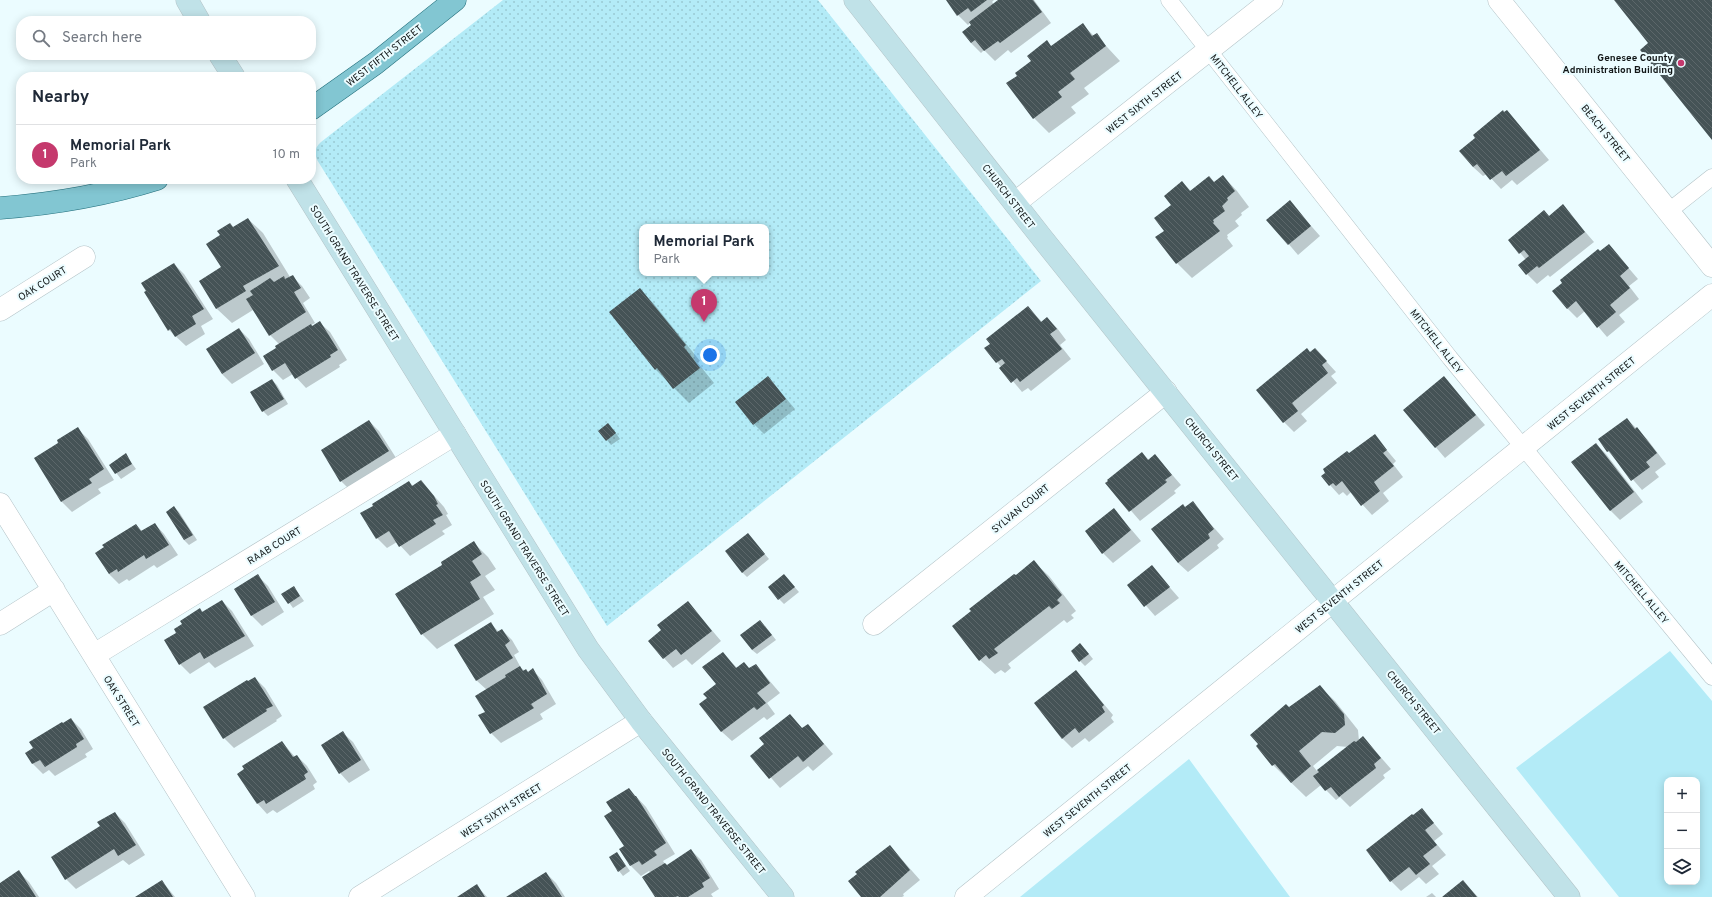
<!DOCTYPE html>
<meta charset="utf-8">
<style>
:root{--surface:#fff;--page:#f2f2f3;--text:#1f2937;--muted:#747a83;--line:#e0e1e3;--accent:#c5396d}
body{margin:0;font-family:Overpass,sans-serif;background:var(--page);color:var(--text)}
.controls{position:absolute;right:12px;bottom:12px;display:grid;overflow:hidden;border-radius:8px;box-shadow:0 2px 10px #0003}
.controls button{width:36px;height:36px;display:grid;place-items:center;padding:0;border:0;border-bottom:1px solid var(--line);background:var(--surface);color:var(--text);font:20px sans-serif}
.you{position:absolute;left:710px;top:355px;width:14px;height:14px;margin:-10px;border:3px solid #fff;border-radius:50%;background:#1a73e8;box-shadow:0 0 0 6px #1a73e833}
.badge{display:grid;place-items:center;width:26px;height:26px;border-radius:50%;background:var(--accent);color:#fff;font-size:13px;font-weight:700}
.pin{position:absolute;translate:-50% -33px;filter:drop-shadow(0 1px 2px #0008)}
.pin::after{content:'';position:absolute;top:21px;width:14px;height:12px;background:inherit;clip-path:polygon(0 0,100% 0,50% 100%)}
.popup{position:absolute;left:639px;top:224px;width:130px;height:52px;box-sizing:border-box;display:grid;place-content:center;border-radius:8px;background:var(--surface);filter:drop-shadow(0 1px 3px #0005);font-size:13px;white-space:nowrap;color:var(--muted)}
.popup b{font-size:15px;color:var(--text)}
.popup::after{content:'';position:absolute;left:50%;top:100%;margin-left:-8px;border:8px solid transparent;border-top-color:var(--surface)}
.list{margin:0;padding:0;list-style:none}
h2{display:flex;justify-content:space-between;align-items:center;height:52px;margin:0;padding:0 16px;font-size:17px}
h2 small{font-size:13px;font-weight:400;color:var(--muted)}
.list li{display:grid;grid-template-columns:26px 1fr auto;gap:12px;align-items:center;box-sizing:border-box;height:60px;padding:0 16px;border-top:1px solid var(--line)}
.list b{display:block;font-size:15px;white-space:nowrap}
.list p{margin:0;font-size:13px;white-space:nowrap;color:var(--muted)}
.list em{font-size:13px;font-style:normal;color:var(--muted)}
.icon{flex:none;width:22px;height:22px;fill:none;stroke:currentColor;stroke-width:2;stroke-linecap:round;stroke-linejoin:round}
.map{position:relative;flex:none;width:1712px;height:897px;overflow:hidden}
.search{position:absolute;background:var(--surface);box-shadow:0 2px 10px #0003;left:16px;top:16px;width:300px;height:44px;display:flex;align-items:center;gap:10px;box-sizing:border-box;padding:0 14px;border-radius:16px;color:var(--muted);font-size:15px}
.panel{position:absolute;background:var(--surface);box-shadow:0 2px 10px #0003;left:16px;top:72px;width:300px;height:112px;border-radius:16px}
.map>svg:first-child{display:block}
.green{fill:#b3ebf7;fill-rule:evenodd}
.park{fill:url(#park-dots);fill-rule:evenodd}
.shadow{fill:#0003;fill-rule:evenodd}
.building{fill:url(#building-back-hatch)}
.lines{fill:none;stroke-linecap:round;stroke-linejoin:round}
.service-casing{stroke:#b4c3c7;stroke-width:17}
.minor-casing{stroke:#b4c3c7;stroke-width:23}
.tertiary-casing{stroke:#b4c3c7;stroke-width:23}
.secondary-casing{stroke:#b4c3c7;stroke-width:23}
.primary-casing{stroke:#24707d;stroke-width:23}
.service{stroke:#fff;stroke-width:16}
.minor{stroke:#fff;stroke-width:22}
.tertiary{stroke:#fff;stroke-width:22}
.secondary{stroke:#c0e2e8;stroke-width:22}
.primary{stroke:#82c6d2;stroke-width:22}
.poi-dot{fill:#c5396d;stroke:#ebfcff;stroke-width:1.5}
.labels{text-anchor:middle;stroke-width:4;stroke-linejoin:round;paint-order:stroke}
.street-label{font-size:10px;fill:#111617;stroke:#ebfcff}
.poi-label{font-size:10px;font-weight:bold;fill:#111617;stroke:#ebfcff;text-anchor:end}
</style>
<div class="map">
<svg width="1712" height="897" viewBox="0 0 1712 897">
<defs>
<pattern id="park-dots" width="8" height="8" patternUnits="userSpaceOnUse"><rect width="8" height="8" fill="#b3ebf7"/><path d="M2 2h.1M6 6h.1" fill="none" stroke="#99c9d3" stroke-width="1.8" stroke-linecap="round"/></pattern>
<pattern id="building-back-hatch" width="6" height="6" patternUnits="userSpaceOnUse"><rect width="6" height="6" fill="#455356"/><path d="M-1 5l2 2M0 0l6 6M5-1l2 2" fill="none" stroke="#5c676a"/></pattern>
</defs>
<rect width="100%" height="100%" fill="#ebfcff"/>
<path class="green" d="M1670,651l42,50v196h-93l-103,-129zM1667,780h30v102h-30z
M1189,759l101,138h-270z"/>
<path class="park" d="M503,0h315l223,281 -434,345 -288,-463c-5,-8 -5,-15 2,-21zM642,227h124v46h-124z"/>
<path class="shadow" d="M947,0h47l-2,2 2,2 6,-4h34l17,23 -40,30 -3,-3 -13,11 -11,-11 -3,3 -10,-10 -8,-11 9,-6 -2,-3 -2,2 -10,-10z
M1083,25l11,11 2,-1 24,26 -36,27 5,6 -18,13 5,6 -27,20 -15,-15 -27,-35 11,-7 14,-15 15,-19 5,5z
M1507,111l42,49 -32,25 -5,-5 -11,9 -14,-15 -4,2 -10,-9 4,-29z
M1223,176l14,15 12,16 -8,6 1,2 -7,6 4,5 -12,9 1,2 -1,1 6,8 -41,32 -15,-15 -20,-26 8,-6 7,-26 10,-23 9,9 23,-8z
M1290,202l30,34 -22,19 -30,-35z
M1563,206l31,36 -44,35 -2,-2 -11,9 -10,-10 -1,-14 -16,-20 34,-29 6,6z
M248,219l15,14 27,44 2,-1 10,10 8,12 -7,5 12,20 -4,2 2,2 7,-4 10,9 17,28 -8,5 1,2 -34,21 -13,-14 -10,6 -10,-10 -9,-14 13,-8 2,-4 -9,-9 -17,-25 -21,13 -15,-14 -17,-28 22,-13 11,-40z
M1609,245l29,34 -9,7 10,13 -20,16 6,7 -18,15 -22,-26 -8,7 -10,-10 33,-56z
M174,264l10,10 29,45 -12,7 4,8 -19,12 -17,-16 -24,-38z
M640,289l14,15 46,57 -3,1 17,21 -25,20 -34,-34z
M1028,307l14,15 5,-4 10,10 9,12 -6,5 11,14 -40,32 -3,-3 -6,4 -25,-30 -6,-18z
M239,329l10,10 15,25 -32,20 -10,-10z
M1311,353l14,7 11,12 -5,4 6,7 -36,31 6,7 -13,11 -10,-10z
M768,377l27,32 -31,25 -10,-10z
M1444,378l41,47 -40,33 -41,-48z
M272,380l5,5 11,19 -20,12 -5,-5 -12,-19z
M1627,419l20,20 19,25 -11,8 4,5 -17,13 -34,-39z
M369,421l10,10 19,30 -47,30 -10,-10z
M78,429l10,10 26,41 -16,9 3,4 -29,19 -10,-10 -27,-44 25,-14z
M613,429l7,10 -9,6 -4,-5z
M1374,435l22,26 -3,3 10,13 -20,16 6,8 -17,14 -21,-23 -4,4 -4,-4 -4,3 -9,-10 20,-31z
M1596,444l10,10 37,48 -23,18 -10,-10z
M1142,453l7,7 6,-5 26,30 -7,6 2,2 -36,28 -33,-38z
M126,455l10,14 -15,10 -11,-14z
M421,481l23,26 4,7 -2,1 6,10 -10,6 3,3 -35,22 -13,-14 -10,6 -10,-10 32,-56 4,4z
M1192,503l32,36 -7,6 2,3 -31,24 -10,-9 8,-55z
M174,507l5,5 18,28 -8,5 -5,-5 -17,-28z
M1114,509l27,32 -28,22 -10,-10z
M155,524l9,10 14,21 -21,13 -3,-3 -25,16 -2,-2 -8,5 -10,-10 -13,-21 40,-28 6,6z
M752,539l17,20 -22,18 -5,-5z
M474,543l14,14 8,12 -11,7 10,14 -12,7 11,17 -57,35 -15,-15 -26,-40 47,-29z
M1034,562l15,14 27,35 -5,4 3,3 -7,5 -3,-3 -56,44 3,4 -6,5 -4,-3 -6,4 -15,-14 -8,-49z
M1151,566l28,32 -24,18 -27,-31z
M784,575l15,17 -15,12 -5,-5z
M258,576l10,10 16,26 -22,14 -10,-10 -16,-26z
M294,587l10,14 -11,7 -10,-14z
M222,601l10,10 22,35 -39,22 -6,-6 -19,12 -10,-10 -3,-31 23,-24 3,3z
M688,602l33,39 -29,24 -6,-6 -13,9 -9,-10 -1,-28z
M491,624l8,8 3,-2 10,10 7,12 -5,3 7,13 7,5 5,-3 9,10 14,24 -16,10 3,5 -42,24 -10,-10 -5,-21 1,-22 -11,-10z
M765,626l11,14 -19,14 -5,-4z
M1085,649l8,10 -8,7 -5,-5z
M723,653l14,15 13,1 6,-4 24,28 -13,10 8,11 -8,6 -3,-3 -32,24 -10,-9 -21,-28 7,-6 10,-14z
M1076,671l37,44 -2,3 3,4 -25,20 -4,-4 -13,10 -10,-10z
M255,678l10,10 17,28 -6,4 1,1 -43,27 -10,-10 24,-56z
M1320,687l15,14 23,29 1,11 4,-4 28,32 -8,6 2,3 -35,29 -10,-10 -4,3 -15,-15 -15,12 -33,-32 -16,-19 32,-38zM1337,746l11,1 -31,24 -4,-5z
M789,715l14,14 5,-4 25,29 -20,17 -5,-5 -28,22 -28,-32 13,-12z
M71,719l10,10 12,20 -8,5 2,3 -32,19 -6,-6 -6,4 -10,-10 -6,-11z
M343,733l10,9 17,28 -21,13 -9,-10z
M282,742l13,15 2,-1 10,10 10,16 -4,3 2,4 -38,24 -4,-3 -6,4 -9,-10 -19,-30z
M629,789l17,18 29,47 -12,7 2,3 2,2 24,-16 10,10 18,29 -8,5 2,3h-57l-5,-24 -2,-2 -8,5 -10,-10 -11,-17 5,-3 -12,-35z
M1422,809l21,25 -9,7 12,14 -14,11 7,8 -13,10 -7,-7 -18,14 -10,-10 22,-65z
M115,813l10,10 20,32 -16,10 -6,-5 -47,29 -10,-10 35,-52z
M890,846l30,34 -17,14 1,2 -2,1h-40z
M617,853l13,18 -7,5 -4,-5z
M19,872l10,10 10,15h-39v-13z
M546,873l10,10 9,14h-56z
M162,881l13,16h-38z
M1463,881l15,16h-35z
M477,886l10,11h-28z
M1432,893l4,4h-10z"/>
<path class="building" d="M946,0h41l-16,12 -3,-4 -11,8z
M998,0h35l9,12 -42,31 -2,-2 -14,10 -9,-11 -4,3 -9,-11 9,-7 -2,-3z
M1614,0h98v140l-72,-90 8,-7z
M1083,23l9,13 5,-3 9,13 -36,27 5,6 -17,13 4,5 -29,22 -27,-36 11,-7 -2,-3 16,-12 -4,-5 20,-16 4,6z
M1503,110l1,2 3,-2 33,40 -34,26 -4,-5 -12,9 -13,-16 -4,3 -14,-16 16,-13 -2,-3z
M1223,175l12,16 -8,7 1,2 -6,6 3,5 -12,9 1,2 -1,1 7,8 -44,33 -21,-27 9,-6 -10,-13 17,-13 -7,-9 18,-15 8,10 19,-15 5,6z
M1290,200l21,26 -23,19 -22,-25z
M1563,204l22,28 -46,36 -2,-2 -11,9 -8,-10 11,-9 -5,-6 -5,4 -11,-14 36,-30 5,6z
M248,218l31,48 -36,20 3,5 -30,18 -17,-28 22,-14 -15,-23 14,-9 -3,-4 13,-8 3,4z
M1609,244l20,24 -9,8 10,12 -20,17 6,7 -19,16 -21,-27 -9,8 -15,-18 10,-8 -2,-3 38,-31 2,2z
M174,263l30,46 -12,7 4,8 -21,13 -5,-8 -2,2 -24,-39 2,-1 -5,-8z
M293,275l8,13 -7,4 12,20 -37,24 -23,-37 7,-4 -3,-4 20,-13 4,4 10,-6 1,3z
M640,288l46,57 -2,2 16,21 -27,21 -16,-21 -2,2 -46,-58z
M1028,306l13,16 6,-5 10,12 -7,5 12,15 -42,33 -3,-4 -6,5 -12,-15 6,-5 -3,-4 -6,4 -12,-15 6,-4 -4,-5z
M320,321l18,29 -8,5 1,2 -36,22 -10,-16 -13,8 -9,-15 13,-8 -1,-2 36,-22 1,2z
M239,328l16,25 -33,21 -16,-25z
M1307,348l3,4 5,-4 12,13 -5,4 6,8 -36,30 6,8 -15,12 -27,-33z
M768,376l18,23 -33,26 -18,-23z
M1444,376l32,39 -41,33 -32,-38z
M272,379l12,20 -22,13 -12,-20z
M1627,418l8,11 2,-2 20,26 -11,9 4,5 -19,14 -22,-30 -2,1 -9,-13z
M369,420l20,31 -49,31 -19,-32z
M608,423l8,10 -10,8 -8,-10z
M78,427l26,42 -15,10 3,4 -31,19 -27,-44 24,-15 -1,-3z
M1375,434l12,16 -4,3 11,13 -20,16 6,9 -19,15 -19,-25 -6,5 -3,-3 -4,3 -8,-10 4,-3 -2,-4 24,-18 2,2z
M1596,443l38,49 -24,19 -39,-49z
M1142,452l6,8 7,-6 17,21 -7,5 2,2 -38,30 -24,-29 3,-2 -1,-1z
M126,453l6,11 -17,10 -6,-9z
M421,480l13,16 4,8 -2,1 7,10 -10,5 3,4 -37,23 -10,-16 -13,8 -16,-26 13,-7 -1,-2 37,-23 3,5z
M1193,501l21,28 -6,5 2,4 -32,25 -27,-34 32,-25 2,3z
M174,506l19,29 -9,5 -18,-28z
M1114,508l17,22 -29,24 -17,-23z
M155,523l14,22 -23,14 -2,-4 -26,17 -1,-3 -8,5 -14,-21 9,-6 -2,-2 34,-21 5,7z
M748,533l17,21 -23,19 -17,-22z
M474,541l8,13 -10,7 9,14 -11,7 10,17 -59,36 -26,-41 47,-29 -1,-3z
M1034,560l28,35 -5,5 3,3 -8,6 -3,-3 -55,43 4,4 -9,6 -3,-4 -7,6 -27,-35 19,-15 -2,-2 45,-35 2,1z
M1152,565l18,22 -26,20 -17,-22z
M258,574l17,28 -24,14 -17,-27z
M784,574l11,13 -17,13 -10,-13z
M294,586l6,10 -12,8 -7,-10z
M222,600l23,36 -41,23 -4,-7 -21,13 -15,-25 12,-7 -2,-4 8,-5 -2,-3 20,-13 2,4z
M688,601l24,30 -31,24 -5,-6 -13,10 -15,-18 13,-11 -4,-5z
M760,620l12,15 -20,15 -12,-15z
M491,622l6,10 5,-3 8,12 -5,4 8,13 -37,23 -22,-36z
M1080,643l9,11 -10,8 -8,-11z
M723,652l13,16 8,-6 5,6 7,-4 14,19 -13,10 9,10 -9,7 -3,-3 -33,25 -22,-28 8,-6 -4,-4 13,-10 -14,-17z
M520,666l3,5 3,-2 2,3 5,-4 14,26 -16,10 3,4 -44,26 -12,-19 7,-3 -10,-16 31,-19 -1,-2z
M1076,670l28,35 -2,2 3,5 -26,21 -4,-5 -13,11 -28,-36z
M255,677l18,29 -7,3 1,2 -44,28 -20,-32 44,-27 1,1z
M1320,685l24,29 1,11 -10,8 -13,-1 -23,19 12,15 -20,17 -16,-19 -3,2 -16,-20 2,-2 -8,-9 36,-31 3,3z
M790,714l12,14 6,-4 16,20 -21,18 -5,-6 -29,23 -19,-23 14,-12 -5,-6z
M71,718l13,21 -8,5 1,3 -32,20 -5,-7 -8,4 -7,-11 8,-5 -4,-6 33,-20 1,1z
M343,731l18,29 -22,14 -18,-29z
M1363,736l18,22 -7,6 2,4 -37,29 -8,-10 -6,4 -12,-15 6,-4 -2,-2 37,-29 2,1z
M282,741l11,16 4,-2 11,17 -4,3 2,4 -40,25 -2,-4 -7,4 -20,-30 7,-5 -2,-3z
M629,788l6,8h1l30,47 -12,8 3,4 -15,10 -3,-4 -9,5 -11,-17 5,-3 -20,-30 8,-5 -6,-9z
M1422,808l12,15 -9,7 12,15 -14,11 7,8 -14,11 -7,-8 -19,15 -24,-32 46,-36 1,1z
M115,812l21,33 -18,11 -4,-7 -49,31 -14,-23 49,-31 -3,-4z
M890,845l20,25 -30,27h-19l-13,-16 9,-7 -2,-2z
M691,849l19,29 -8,5 2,4 -16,10h-9l-1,-1 -3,1h-20l-13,-20 23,-14 2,2z
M617,852l9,14 -8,6 -9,-15z
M19,870l17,27h-36v-14z
M546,872l16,25h-56z
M162,880l11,17h-38z
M1463,880l14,17h-35z
M477,884l8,13h-28z"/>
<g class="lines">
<defs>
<path id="service" d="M1169,0l281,358 262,319
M1669,211l43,-34"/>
<path id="minor" d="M1015,203l257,-203
M0,310l84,-53
M0,504l244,393
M0,624l54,-34
M874,624l292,-232
M94,655l361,-221
M360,897l281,-176
M966,897l746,-602"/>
<path id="tertiary" d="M1499,0l213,266"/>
<path id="secondary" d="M187,0l12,21
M855,0l187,238 527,659
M220,55l14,22
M297,179l291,470 53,72 142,176"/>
<path id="primary" d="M311,109l65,-46 79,-63
M0,208c53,-4 106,-13 157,-29"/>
</defs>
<use href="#service" class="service-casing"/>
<use href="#minor" class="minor-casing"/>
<use href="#tertiary" class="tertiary-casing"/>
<use href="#secondary" class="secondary-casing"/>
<use href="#primary" class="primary-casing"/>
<use href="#service" class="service"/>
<use href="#minor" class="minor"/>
<use href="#tertiary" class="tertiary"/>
<use href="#secondary" class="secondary"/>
<use href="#primary" class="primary"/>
</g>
<circle class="poi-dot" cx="1681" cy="63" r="4"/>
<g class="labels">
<g class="street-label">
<text transform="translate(384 55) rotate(-38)" y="4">WEST FIFTH STREET</text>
<text transform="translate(1237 86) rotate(52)" y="4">MITCHELL ALLEY</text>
<text transform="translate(1144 102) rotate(-38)" y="4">WEST SIXTH STREET</text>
<text transform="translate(1606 133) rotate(51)" y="4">BEACH STREET</text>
<text transform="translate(1009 196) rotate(52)" y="4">CHURCH STREET</text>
<text transform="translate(355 273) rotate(58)" y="4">SOUTH GRAND TRAVERSE STREET</text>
<text transform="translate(42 283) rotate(-32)" y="4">OAK COURT</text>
<text transform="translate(1437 341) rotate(52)" y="4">MITCHELL ALLEY</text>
<text transform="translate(1591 393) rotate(-39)" y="4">WEST SEVENTH STREET</text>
<text transform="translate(1212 449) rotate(51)" y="4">CHURCH STREET</text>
<text transform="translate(1020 508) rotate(-39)" y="4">SYLVAN COURT</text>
<text transform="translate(274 545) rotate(-32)" y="4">RAAB COURT</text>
<text transform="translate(525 548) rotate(58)" y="4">SOUTH GRAND TRAVERSE STREET</text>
<text transform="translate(1642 592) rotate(50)" y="4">MITCHELL ALLEY</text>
<text transform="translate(1339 596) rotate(-39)" y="4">WEST SEVENTH STREET</text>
<text transform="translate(122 701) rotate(58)" y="4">OAK STREET</text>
<text transform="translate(1414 702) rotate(51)" y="4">CHURCH STREET</text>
<text transform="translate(1087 800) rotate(-39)" y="4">WEST SEVENTH STREET</text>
<text transform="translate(501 810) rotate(-32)" y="4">WEST SIXTH STREET</text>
<text transform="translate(714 811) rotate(51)" y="4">SOUTH GRAND TRAVERSE STREET</text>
</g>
<g class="poi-label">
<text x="1673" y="61">Genesee County<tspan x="1673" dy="12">Administration Building</tspan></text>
</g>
</g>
</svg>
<div class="controls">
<button>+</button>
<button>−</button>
<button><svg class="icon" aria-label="layers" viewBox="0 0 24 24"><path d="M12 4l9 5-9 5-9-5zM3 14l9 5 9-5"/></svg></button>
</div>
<div class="you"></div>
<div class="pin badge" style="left:704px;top:322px">1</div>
<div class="popup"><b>Memorial Park</b>Park</div>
<div class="search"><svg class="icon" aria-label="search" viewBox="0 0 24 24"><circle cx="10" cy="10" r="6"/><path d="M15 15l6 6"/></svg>Search here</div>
<section class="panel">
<h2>Nearby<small></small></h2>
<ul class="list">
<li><span class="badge">1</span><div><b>Memorial Park</b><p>Park</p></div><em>10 m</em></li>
</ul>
</section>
</div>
